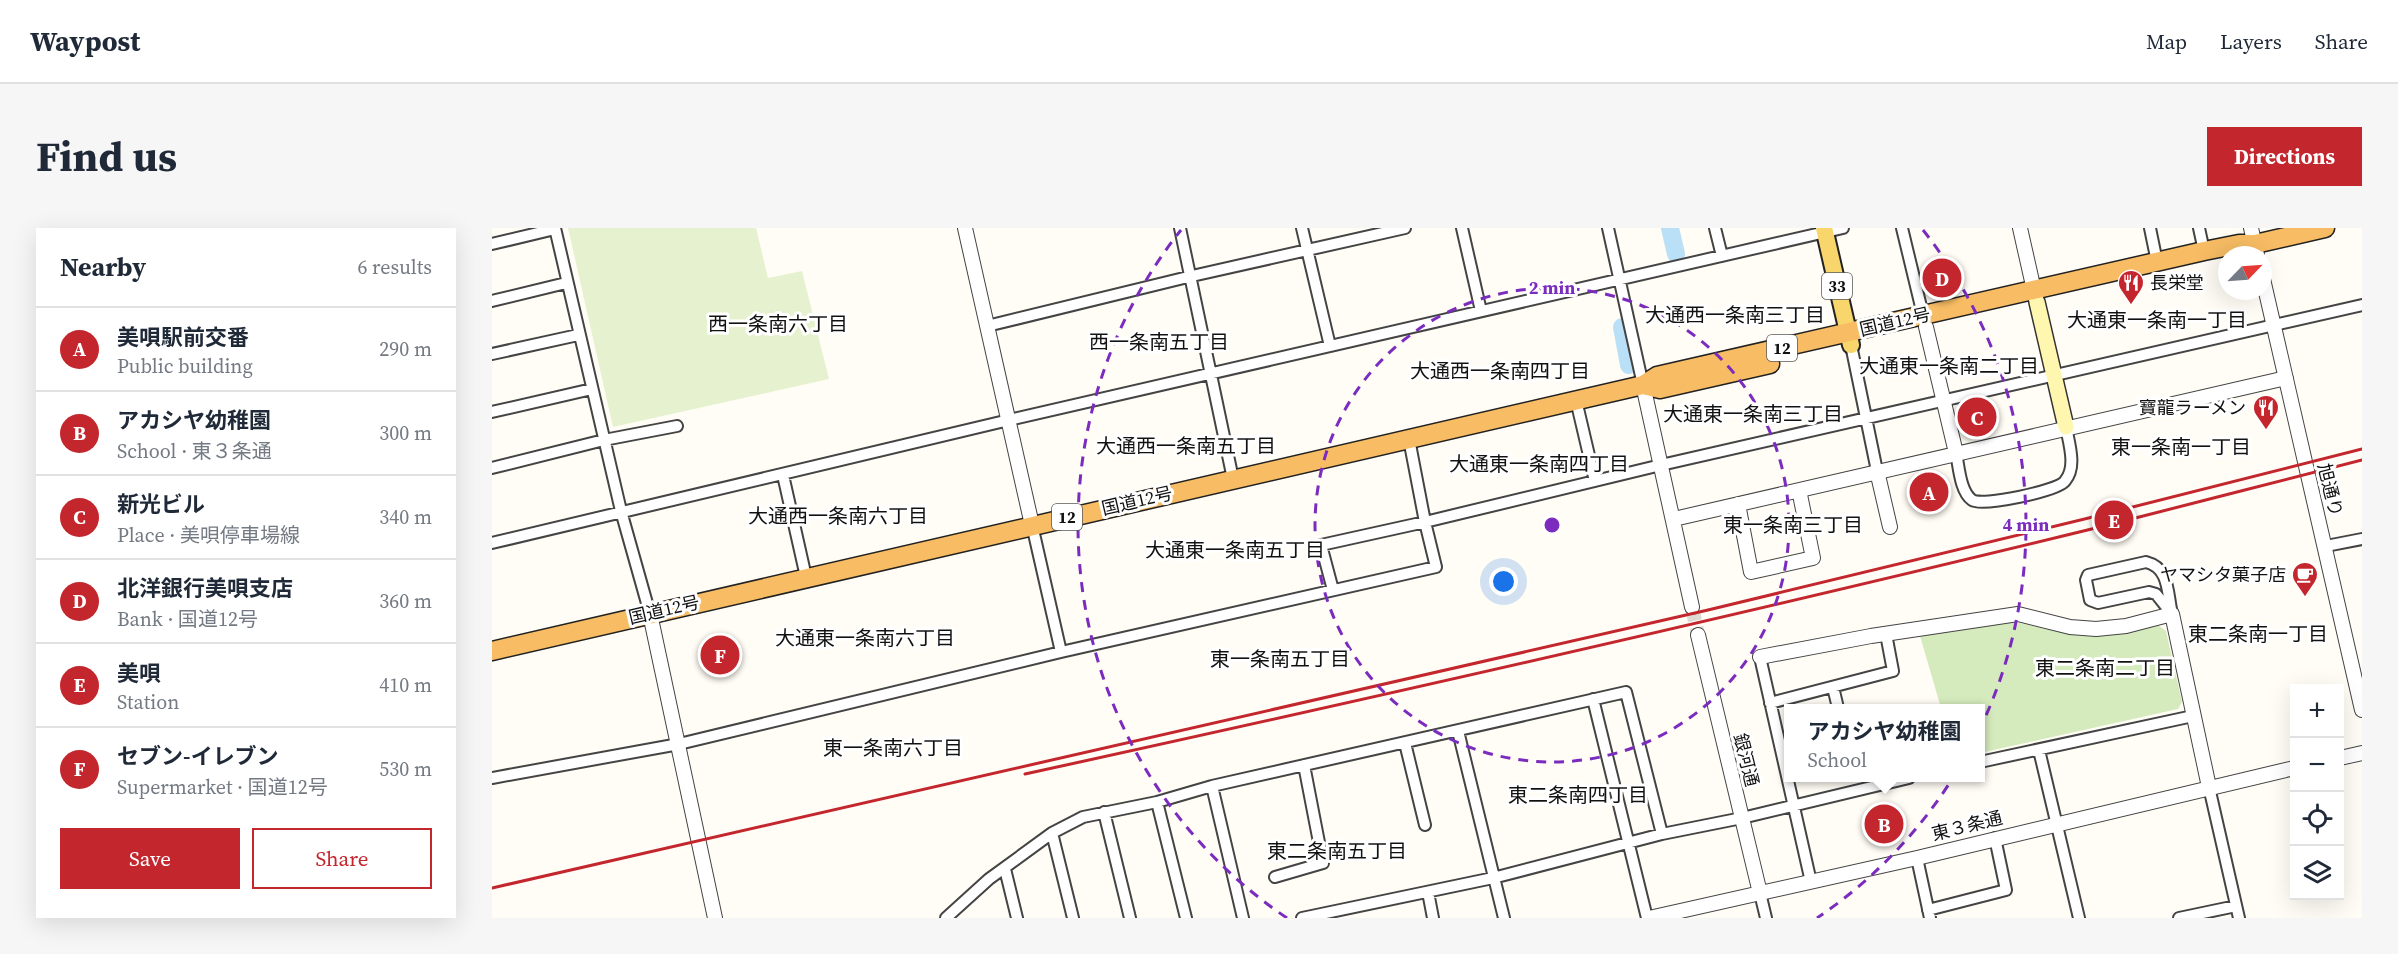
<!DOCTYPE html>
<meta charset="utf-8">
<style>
:root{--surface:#fff;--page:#f6f6f7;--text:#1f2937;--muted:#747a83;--line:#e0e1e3;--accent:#c4262e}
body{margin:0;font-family:"Source Serif 4","Noto Sans JP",serif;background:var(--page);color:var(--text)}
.controls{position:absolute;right:18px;bottom:18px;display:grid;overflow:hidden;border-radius:0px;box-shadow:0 6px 24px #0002}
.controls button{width:54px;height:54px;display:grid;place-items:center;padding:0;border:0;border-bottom:2px solid var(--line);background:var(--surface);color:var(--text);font:30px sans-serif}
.compass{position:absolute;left:1726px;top:18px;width:54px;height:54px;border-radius:50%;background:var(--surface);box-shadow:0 6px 24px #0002;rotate:65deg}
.you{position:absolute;left:1012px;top:354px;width:21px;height:21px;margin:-15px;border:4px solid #fff;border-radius:50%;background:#1a73e8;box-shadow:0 0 0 9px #1a73e833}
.badge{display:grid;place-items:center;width:39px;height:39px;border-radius:50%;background:var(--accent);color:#fff;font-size:20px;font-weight:700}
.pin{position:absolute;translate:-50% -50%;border:3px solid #fff;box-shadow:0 2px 6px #0006}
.popup{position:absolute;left:1292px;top:476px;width:201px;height:78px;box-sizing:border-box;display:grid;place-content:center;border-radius:0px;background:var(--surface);filter:drop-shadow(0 2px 4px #0005);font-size:20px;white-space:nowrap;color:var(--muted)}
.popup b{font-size:22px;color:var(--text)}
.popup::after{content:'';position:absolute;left:50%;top:100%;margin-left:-12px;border:12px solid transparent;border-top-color:var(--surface)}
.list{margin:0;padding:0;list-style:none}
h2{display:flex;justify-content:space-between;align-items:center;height:78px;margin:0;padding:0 24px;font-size:26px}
h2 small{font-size:20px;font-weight:400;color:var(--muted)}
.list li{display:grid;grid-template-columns:39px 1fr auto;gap:18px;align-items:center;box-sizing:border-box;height:84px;padding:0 24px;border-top:2px solid var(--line)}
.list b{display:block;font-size:22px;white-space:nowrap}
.list p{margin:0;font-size:20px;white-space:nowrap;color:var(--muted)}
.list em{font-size:20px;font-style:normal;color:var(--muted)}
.actions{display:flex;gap:12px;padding:18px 24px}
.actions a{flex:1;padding:14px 0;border:2px solid var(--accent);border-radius:0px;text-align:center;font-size:21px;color:var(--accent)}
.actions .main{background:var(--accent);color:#fff}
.icon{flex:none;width:33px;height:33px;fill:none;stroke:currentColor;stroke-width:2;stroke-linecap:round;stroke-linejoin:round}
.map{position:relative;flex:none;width:1870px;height:690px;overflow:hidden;border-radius:0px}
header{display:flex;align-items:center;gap:36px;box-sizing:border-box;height:84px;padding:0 30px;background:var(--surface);border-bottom:2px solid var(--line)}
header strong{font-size:28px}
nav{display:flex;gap:33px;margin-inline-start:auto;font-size:21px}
.intro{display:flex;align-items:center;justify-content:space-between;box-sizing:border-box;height:144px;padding:0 36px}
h1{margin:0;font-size:42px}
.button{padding:15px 27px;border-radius:0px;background:var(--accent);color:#fff;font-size:21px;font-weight:700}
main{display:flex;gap:36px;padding:0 36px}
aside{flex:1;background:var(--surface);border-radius:0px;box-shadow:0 6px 24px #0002}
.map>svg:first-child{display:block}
.green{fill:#d5ebbd}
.pitch{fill:#e6f2cf}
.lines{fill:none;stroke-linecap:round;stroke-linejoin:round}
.river{stroke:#b9e0f7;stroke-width:18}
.tertiary-tunnel{stroke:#dbdad3;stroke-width:14;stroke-dasharray:14 7;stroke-linecap:butt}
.minor-casing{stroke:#444;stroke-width:14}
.tertiary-casing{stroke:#444;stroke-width:16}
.secondary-casing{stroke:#333;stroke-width:18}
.primary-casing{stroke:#222;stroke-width:20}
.trunk-casing{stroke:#222;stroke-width:21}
.minor{stroke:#fff;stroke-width:10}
.tertiary{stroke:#fff;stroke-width:14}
.secondary{stroke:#fff6b0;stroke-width:15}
.primary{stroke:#f9d66b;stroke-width:16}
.trunk{stroke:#f7bc64;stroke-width:18}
.rail{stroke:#c4262e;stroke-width:3}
.ring{fill:none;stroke:#7b2cbf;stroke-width:3;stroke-dasharray:10 8}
.labels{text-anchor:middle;stroke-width:6;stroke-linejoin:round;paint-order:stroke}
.shield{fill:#fff;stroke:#585858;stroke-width:1.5}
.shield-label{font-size:16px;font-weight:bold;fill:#111}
.poi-label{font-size:18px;fill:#111;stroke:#fff;text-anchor:end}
.street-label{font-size:18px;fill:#111;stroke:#fff}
.neighbourhood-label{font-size:20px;fill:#111;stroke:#fff}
.centre{fill:#7b2cbf;stroke:#fff;stroke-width:3}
.ring-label{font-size:18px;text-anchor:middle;font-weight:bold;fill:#7b2cbf;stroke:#fff;stroke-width:6;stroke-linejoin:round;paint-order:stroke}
</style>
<header>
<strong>Waypost</strong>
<nav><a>Map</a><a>Layers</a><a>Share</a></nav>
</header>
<div class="intro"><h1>Find us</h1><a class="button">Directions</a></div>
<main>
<aside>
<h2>Nearby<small>6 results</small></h2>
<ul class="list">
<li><span class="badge">A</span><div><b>美唄駅前交番</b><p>Public building</p></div><em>290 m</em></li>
<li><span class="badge">B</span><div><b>アカシヤ幼稚園</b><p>School · 東３条通</p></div><em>300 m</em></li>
<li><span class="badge">C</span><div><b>新光ビル</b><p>Place · 美唄停車場線</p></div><em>340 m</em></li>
<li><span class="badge">D</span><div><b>北洋銀行美唄支店</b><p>Bank · 国道12号</p></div><em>360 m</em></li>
<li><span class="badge">E</span><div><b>美唄</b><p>Station</p></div><em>410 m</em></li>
<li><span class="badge">F</span><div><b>セブン-イレブン</b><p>Supermarket · 国道12号</p></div><em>530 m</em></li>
</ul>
<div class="actions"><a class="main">Save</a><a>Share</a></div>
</aside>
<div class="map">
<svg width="1870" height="690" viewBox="0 0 1870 690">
<rect width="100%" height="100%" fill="#fffdf5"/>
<path class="green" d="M1520,394c29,4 60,16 89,14 20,-1 38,-6 57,-11l8,6 16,71 -4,7 -198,44v-45h-39l-21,-72z"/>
<path class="pitch" d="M76,0h188l12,50 34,-7 27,108 -216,48z"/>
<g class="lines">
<path class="river" d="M1178,0l6,26
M1130,99l7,38"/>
<path class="tertiary-tunnel" d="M1200,379l6,28"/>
<defs>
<path id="minor" d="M63,0l66,283 29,103
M688,0l53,251
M810,0l28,118
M970,0l19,83
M1116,0l35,157
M1223,0l7,28
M1410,0l21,87
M1658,0l7,34
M1707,0l5,23
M0,16l63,-15
M0,73l74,-18
M495,98l205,-50 213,-48
M1359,117l26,126
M0,126l86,-19
M1084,172l19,81
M0,184l100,-23
M1464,225c3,14 4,38 16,47 9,7 86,-9 93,-19 12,-14 4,-37 1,-54
M0,240l112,-28 73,-14
M291,247l23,102
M540,297l29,127
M0,315l517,-123 834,-192
M1834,318l36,-7
M1654,334c24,6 21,31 26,52l-16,-20 -7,-2 -51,11 -8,-3 -4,-20 2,-5z
M841,362l-12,-45 104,-23 -16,-83
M1268,429l51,225
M1341,459l5,21
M1101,471l54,219
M1278,475l123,-32 -7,-37
M966,503l46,187
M913,515l20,82
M1547,522l40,168
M1488,534l213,-46
M0,550l187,-34 382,-92 375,-85 -11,-45 236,-57 701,-160
M720,558l31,132
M1717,559l30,131
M665,574l29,116
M612,584l26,106
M560,605l21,85
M1425,630l13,60
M513,641l12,49
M783,649l48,-14 -19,-98
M936,664l5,26
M1268,665l6,25
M1436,682l78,-20 -11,-52
M454,690l43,-39 63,-46 31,-16 74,-15 55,-16 414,-94 36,142
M810,690l191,-40 169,-44 80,-16 167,-40
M1687,690l57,-12"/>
<path id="tertiary" d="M473,0l67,297
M1528,0l16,71
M1759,0l6,27
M1771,51l99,431
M1434,99l30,126
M1151,157l49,222
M1385,243l13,56
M1246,276l13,68 62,-14 -14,-68
M1182,291l612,-141
M158,386l65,304
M1206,407l62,258
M1268,429l111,-21 147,-22 52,13 26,2 30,-3 46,-12 37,173
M1848,530l22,-5
M1157,690l268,-60 377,-90"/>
<path id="secondary" d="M1545,74l29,125"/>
<path id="primary" d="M1332,0l27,117"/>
<path id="trunk" d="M1151,157l17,4 110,-25
M0,423l1151,-266 14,-9 547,-125 35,-7h16l70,-16"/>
</defs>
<use href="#minor" class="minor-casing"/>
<use href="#tertiary" class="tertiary-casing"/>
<use href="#secondary" class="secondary-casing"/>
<use href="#primary" class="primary-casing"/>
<use href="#trunk" class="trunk-casing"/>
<use href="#minor" class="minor"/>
<use href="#tertiary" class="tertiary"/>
<use href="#secondary" class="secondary"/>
<use href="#primary" class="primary"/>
<use href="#trunk" class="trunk"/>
<path class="rail" d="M533,546c362,-79 723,-161 1083,-249 85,-21 169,-44 254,-65
M0,660l1216,-278 393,-95 261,-66"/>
</g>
<g class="ring">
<circle cx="1060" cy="297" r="237"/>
<path d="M795 690A474 474 0 0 1 689 2M1431 2A474 474 0 0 1 1325 690"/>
</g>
<defs>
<symbol id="restaurant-pin" viewBox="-11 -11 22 30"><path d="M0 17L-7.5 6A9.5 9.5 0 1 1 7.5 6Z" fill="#c4262e" stroke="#fff"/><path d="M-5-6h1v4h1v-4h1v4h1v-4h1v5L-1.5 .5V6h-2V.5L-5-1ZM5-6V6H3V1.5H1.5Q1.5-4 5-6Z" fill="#fff"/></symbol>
<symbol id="cafe-pin" viewBox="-11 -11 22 30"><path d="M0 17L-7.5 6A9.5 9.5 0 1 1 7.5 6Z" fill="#c4262e" stroke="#fff"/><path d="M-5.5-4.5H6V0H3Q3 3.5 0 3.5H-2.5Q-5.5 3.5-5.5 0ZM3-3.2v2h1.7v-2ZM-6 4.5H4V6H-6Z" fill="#fff"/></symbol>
</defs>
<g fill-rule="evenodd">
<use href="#restaurant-pin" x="1624" y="40" width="30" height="40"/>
<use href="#restaurant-pin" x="1759" y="165" width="30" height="40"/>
<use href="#cafe-pin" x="1798" y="332" width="30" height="40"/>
</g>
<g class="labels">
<g class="shield">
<rect x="1330" y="45" width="30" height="26" rx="4.5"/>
<rect x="1275" y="107" width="30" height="26" rx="4.5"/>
<rect x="560" y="276" width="30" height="26" rx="4.5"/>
</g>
<g class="shield-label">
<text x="1345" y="64">33</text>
<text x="1290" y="126">12</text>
<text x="575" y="295">12</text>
</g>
<g class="poi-label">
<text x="1658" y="61" text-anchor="start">長栄堂</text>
<text x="1754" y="186">寶龍ラーメン</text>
<text x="1794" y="353">ヤマシタ菓子店</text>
</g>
<g class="street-label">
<text transform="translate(1403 94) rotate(-13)" y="6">国道12号</text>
<text transform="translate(1838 262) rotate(76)" y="6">旭通り</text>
<text transform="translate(645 273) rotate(-13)" y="6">国道12号</text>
<text transform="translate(172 382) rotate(-13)" y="6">国道12号</text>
<text transform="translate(1254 532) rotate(76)" y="6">銀河通</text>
<text transform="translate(1475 598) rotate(-14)" y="6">東３条通</text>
</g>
<g class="neighbourhood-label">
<text x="1243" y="94">大通西一条南三丁目</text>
<text x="1665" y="99">大通東一条南一丁目</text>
<text x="286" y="103">西一条南六丁目</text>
<text x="667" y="121">西一条南五丁目</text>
<text x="1457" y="145">大通東一条南二丁目</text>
<text x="1008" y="150">大通西一条南四丁目</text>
<text x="1261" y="193">大通東一条南三丁目</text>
<text x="694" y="225">大通西一条南五丁目</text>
<text x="1689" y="226">東一条南一丁目</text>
<text x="1047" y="243">大通東一条南四丁目</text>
<text x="346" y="295">大通西一条南六丁目</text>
<text x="1301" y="304">東一条南三丁目</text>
<text x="743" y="329">大通東一条南五丁目</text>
<text x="1766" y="413">東二条南一丁目</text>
<text x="373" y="417">大通東一条南六丁目</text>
<text x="788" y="438">東一条南五丁目</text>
<text x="1613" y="447">東二条南二丁目</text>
<text x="401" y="527">東一条南六丁目</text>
<text x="1086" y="574">東二条南四丁目</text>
<text x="845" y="630">東二条南五丁目</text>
</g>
</g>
<circle cx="1060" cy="297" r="9" class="centre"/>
<g class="ring-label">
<text x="1060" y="66">2 min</text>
<text x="1534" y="303">4 min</text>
</g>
</svg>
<div class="controls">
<button>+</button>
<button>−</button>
<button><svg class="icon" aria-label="locate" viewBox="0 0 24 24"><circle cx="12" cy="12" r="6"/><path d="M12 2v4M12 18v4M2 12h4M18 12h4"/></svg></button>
<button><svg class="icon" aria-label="layers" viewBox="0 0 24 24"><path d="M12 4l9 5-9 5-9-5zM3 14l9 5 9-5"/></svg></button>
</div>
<svg class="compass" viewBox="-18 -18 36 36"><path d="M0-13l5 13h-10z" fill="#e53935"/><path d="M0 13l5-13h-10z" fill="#747a83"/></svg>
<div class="you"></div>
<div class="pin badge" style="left:1437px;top:264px">A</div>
<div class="pin badge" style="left:1392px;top:596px">B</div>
<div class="popup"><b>アカシヤ幼稚園</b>School</div>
<div class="pin badge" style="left:1485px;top:189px">C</div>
<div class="pin badge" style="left:1450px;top:50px">D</div>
<div class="pin badge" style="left:1622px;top:292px">E</div>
<div class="pin badge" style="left:228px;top:427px">F</div>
</div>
</main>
